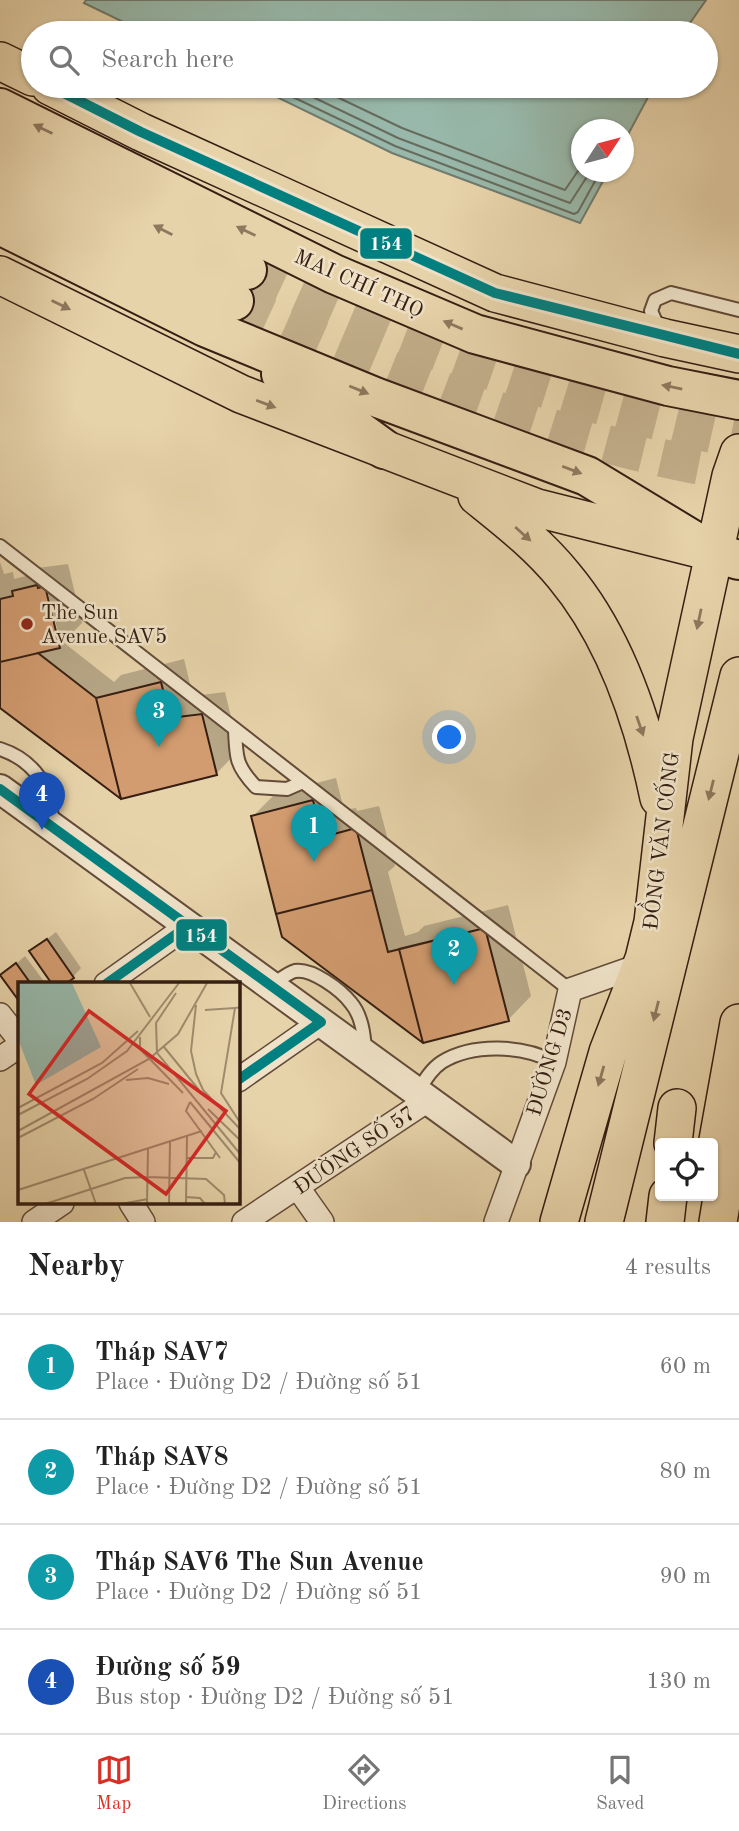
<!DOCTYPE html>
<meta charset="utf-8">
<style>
:root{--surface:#fff;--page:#f6f6f6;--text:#222;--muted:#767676;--line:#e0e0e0;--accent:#d93025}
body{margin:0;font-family:"Old Standard TT",serif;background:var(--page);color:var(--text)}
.controls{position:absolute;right:21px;bottom:21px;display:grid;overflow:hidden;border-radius:7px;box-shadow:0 2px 5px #0004}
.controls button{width:63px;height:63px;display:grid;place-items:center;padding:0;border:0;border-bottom:2px solid var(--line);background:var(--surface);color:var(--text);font:35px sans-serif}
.compass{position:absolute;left:571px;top:119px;width:63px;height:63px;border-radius:50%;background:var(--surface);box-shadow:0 2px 5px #0004;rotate:54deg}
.you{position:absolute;left:450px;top:738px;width:24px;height:24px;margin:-18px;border:5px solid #fff;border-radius:50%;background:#1a73e8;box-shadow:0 0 0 10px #1a73e833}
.badge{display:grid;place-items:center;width:46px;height:46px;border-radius:50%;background:var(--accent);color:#fff;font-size:23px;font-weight:700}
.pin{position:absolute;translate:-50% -58px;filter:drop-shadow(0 2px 4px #0008)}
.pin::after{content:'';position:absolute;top:37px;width:24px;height:21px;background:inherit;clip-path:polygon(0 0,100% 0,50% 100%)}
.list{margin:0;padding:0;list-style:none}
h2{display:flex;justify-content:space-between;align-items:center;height:91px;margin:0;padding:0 28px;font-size:30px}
h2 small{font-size:23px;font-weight:400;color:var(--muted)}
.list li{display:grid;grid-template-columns:46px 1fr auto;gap:21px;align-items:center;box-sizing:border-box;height:105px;padding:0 28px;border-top:2px solid var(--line)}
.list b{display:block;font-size:26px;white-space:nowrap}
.list p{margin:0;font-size:23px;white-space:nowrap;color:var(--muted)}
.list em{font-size:23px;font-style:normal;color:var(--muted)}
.icon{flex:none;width:38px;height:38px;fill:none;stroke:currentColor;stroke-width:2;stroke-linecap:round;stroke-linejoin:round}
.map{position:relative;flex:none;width:739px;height:1222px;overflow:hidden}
.search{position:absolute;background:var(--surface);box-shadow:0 2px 5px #0004;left:21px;right:21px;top:21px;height:77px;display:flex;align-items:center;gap:18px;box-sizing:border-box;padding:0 24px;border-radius:38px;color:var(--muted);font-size:26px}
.sheet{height:511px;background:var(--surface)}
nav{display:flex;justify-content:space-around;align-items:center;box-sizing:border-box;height:98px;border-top:2px solid var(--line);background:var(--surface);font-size:19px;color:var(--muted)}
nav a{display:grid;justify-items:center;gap:4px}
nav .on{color:var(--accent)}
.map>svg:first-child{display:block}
.water{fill:#97b8aa;stroke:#707a6d;stroke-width:2}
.shadow{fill:#0003;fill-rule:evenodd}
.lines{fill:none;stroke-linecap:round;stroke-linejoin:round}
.shore{stroke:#666b5e;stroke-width:2}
.building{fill:#d29c70;stroke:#351e12;stroke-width:2}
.motorway-tunnel{stroke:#c3af8c;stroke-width:38;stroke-dasharray:38 19;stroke-linecap:butt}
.service-casing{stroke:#624b38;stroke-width:16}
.minor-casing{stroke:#624b38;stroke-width:26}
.tertiary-casing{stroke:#624b38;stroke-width:32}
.primary-casing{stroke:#351e12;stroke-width:40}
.trunk-casing{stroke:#351e12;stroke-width:42}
.motorway-casing{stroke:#351e12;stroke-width:42}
.service{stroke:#efe2c8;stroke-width:12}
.minor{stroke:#efe2c8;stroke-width:23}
.tertiary{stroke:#efe2c8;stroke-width:28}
.primary{stroke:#e7d3aa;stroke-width:37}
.trunk{stroke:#e7d3aa;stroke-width:38}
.motorway{stroke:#e7d3aa;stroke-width:38}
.bus-1-casing{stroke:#efe2c8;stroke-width:16}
.bus-1{stroke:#008080;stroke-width:10}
.oneway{fill:#8e785e}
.poi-dot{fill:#8f2418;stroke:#efe2c8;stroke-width:2.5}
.labels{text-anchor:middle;stroke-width:5;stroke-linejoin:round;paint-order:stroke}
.street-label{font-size:21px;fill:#351e12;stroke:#efe2c8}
.poi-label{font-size:21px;fill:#351e12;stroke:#efe2c8;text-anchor:start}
.inset-road{fill:none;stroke:#a08b6d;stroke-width:2}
.view{fill:#d62828;fill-opacity:0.15;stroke:#d62828;stroke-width:3.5}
.inset-edge{fill:none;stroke:#351e12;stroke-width:3.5}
.line-badge{stroke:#efe2c8;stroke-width:2.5}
.badge-label{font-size:19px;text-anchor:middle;font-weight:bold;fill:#fff}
</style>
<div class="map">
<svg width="739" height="1222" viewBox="0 0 739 1222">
<rect width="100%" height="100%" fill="#e7d3aa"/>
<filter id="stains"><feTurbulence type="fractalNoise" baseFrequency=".00286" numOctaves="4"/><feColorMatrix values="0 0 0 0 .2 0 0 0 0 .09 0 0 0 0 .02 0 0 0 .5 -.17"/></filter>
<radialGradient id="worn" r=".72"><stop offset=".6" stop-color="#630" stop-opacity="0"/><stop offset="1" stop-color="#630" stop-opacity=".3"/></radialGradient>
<path class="water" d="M86,0h620l-23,33h-537l-62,-30z
M254,86h400l-30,56v-12h-42v42h26l-28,51 -188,-70z"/>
<path class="shadow" d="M0,562l4,12 9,-2 1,7 16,-4 7,-7 31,-4 14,59 -19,19 51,40 7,-7 63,-16 9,37 32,-4 14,58 -23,24 -216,-68zM41,578h3l14,54h-4z
M336,778l8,32 12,-2 1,3 22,-5 16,60 -7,6 17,64 13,-4 6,-6 84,-21 23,91 -23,24 -84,21 -171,-225 23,-23z
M56,932l25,36 -8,9 -41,-26z
M25,956l21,28h-27v15l-17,-23z"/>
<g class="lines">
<path class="shore" d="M270,86l125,60 179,68 4,-2 22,-40
M290,86l108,52 172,65 20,-31
M314,86l88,42 163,62 17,-25"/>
</g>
<path class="building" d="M37,585l1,3 7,-2 15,62 -60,14v-63l13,-3 -1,-5z
M37,585l1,3 7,-2 15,62 -22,5 58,45 65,-16 9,36 32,-4 15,61 -96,24 -121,-91v-109l13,-3 -1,-5z
M161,682l9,36 32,-4 15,61 -96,24 -25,-101z
M313,800l8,33 12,-3 1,4 22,-6 16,62 -96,24 -25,-98z
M313,800l8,33 12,-3 1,4 22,-6 32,124 97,-24 24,93 -86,22 -141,-106 -31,-121z
M485,928l24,93 -86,22 -24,-94z
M47,939l27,39 -9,6h-13l-23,-33z
M16,963l15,21h-12v17l-19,-26z"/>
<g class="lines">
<path class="motorway-tunnel" d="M247,270c162,77 316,133 492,170
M234,301c160,75 329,143 505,172"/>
<defs>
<path id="service" d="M659,329l-8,-18 4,-11 16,-7 68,17
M0,546l570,444
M235,729c1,29 1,37 21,58l31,2 16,-7
M0,749c34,11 55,41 51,76
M271,986c6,-4 16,-13 24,-15 17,-3 46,19 56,32 11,13 13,32 14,47
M418,1092c6,-11 13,-23 24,-30 31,-19 81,-17 112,0"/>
<path id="minor" d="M106,984l83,-59
M0,1015l19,24
M0,1059l19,-13
M238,1080l83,-58
M298,1188l24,34
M131,1203l12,19
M34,1222l28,-19
M244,1222l184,-122
M496,1222l58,-160 16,-72 57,-20 11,5"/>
<path id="tertiary" d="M0,789l516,375"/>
<path id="primary" d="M0,61l33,16
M50,86l91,46 354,161 170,45 74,16
M0,275l241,119 296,114 159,40
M477,496c31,25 62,49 87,80 51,61 79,145 95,222
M673,1143l4,-35
M713,1168l26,-145
M559,1222l49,-170 36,-93 9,-37 21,-184 57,-262 8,-23
M604,1222l135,-546
M665,1222l3,-26
M718,1222l13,-78"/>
<path id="trunk" d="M0,108l334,166 141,60 193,52 71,14
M0,225l205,102 170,70 212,79 127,77 25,7
M281,374l103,75"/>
<path id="motorway" d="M0,147l247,123
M0,186l234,115"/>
</defs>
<use href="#service" class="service-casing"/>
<use href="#minor" class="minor-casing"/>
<use href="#tertiary" class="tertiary-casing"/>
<use href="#primary" class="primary-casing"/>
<use href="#trunk" class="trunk-casing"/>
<use href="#motorway" class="motorway-casing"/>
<use href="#service" class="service"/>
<use href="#minor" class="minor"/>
<use href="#tertiary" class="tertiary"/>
<use href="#primary" class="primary"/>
<use href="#trunk" class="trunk"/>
<use href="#motorway" class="motorway"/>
<defs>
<path id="bus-1" d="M50,86l91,46 354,161 244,61
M0,789l321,233 -83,58
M106,984l83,-59"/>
</defs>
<use href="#bus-1" class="bus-1-casing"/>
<use href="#bus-1" class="bus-1"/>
</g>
<defs><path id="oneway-solid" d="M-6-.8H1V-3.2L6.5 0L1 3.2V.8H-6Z" transform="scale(1.75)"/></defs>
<g class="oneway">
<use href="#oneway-solid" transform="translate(43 129) rotate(-154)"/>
<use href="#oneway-solid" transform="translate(163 230) rotate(-153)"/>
<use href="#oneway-solid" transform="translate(246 231) rotate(-154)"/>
<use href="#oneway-solid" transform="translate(61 305) rotate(26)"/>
<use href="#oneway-solid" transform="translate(453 325) rotate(-157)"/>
<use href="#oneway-solid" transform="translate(672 387) rotate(-168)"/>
<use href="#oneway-solid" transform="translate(359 390) rotate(22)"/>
<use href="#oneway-solid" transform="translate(266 404) rotate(21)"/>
<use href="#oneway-solid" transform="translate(572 470) rotate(21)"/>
<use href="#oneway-solid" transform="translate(523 534) rotate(42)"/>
<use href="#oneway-solid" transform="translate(699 619) rotate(102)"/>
<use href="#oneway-solid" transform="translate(640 726) rotate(71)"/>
<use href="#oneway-solid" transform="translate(711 790) rotate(104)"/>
<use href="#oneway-solid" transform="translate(656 1011) rotate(104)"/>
<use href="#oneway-solid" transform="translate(601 1076) rotate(106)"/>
</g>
<circle class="poi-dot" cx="27" cy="624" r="7"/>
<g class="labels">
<g class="street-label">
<text transform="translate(359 283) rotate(24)" y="7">MAI CHÍ THỌ</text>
<text transform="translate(661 841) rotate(-83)" y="7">ĐỒNG VĂN CỐNG</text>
<text transform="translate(549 1062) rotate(-73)" y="7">ĐƯỜNG D3</text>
<text transform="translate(354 1150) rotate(-34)" y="7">ĐƯỜNG SỐ 57</text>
</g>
<g class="poi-label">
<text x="41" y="619">The Sun<tspan x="41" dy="24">Avenue SAV5</tspan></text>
</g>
</g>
<g transform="translate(18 982)">
<rect width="222" height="222" fill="#e7d3aa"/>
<path d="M0,1h54l29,64 -65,38 -18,-46z" fill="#97b8aa"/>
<path class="inset-road" d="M112,1l20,34M158,11l-20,30 1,30 84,102M178,23l-5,46 5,23 7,16 38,40M223,25l-6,1 -14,85 20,31M187,28l30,-2M122,55v12l43,44M146,65l35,43M108,98l22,-2 21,6M172,120l-4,9 34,47M172,120l51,62M0,126l84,-45 36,-32M190,127l33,32M0,133l69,-36 40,-28 52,-68M0,149l131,-72 29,-25 29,-51M0,156l75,-39 45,-30M168,176h27l3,-6M66,188l12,34M0,208l184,-59M167,215l15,1 5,6M27,222l80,-26 23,-1 58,2 18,16 1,9M103,222l27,-5M129,222l1,-55M151,222l1,-62M168,222l1,-68"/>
<path class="view" d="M71,29l137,100 -60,83 -137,-100z"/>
<rect width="222" height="222" class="inset-edge"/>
</g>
<g class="line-badge">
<rect x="359" y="227" width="54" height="33" rx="7" fill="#008080"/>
<rect x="175" y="918" width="53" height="34" rx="7" fill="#008080"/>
</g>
<g class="badge-label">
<text x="386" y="250">154</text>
<text x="201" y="942">154</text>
</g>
<rect width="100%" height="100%" filter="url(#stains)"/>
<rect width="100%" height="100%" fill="url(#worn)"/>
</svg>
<div class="controls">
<button><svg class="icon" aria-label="locate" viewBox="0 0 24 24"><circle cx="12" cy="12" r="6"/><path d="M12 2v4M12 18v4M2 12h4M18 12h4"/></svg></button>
</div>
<svg class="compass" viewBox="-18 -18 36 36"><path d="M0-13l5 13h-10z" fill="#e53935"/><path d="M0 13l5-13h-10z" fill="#767676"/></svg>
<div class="you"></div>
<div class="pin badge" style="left:314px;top:862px;background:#0f9aa8">1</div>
<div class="pin badge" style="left:454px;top:985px;background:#0f9aa8">2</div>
<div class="pin badge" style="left:159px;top:747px;background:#0f9aa8">3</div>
<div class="pin badge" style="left:42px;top:830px;background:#1a4fb4">4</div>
<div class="search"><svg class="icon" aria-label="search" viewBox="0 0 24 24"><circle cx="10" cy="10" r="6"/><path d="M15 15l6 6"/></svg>Search here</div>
</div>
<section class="sheet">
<h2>Nearby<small>4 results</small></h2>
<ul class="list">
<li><span class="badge" style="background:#0f9aa8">1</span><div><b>Tháp SAV7</b><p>Place · Đường D2 / Đường số 51</p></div><em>60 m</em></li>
<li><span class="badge" style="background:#0f9aa8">2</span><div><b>Tháp SAV8</b><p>Place · Đường D2 / Đường số 51</p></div><em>80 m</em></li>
<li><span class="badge" style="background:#0f9aa8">3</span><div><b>Tháp SAV6 The Sun Avenue</b><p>Place · Đường D2 / Đường số 51</p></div><em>90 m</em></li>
<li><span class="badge" style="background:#1a4fb4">4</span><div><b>Đường số 59</b><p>Bus stop · Đường D2 / Đường số 51</p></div><em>130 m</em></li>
</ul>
</section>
<nav>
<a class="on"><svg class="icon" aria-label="map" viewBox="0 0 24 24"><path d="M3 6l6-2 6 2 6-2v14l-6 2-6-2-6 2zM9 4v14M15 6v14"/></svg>Map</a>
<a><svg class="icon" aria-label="directions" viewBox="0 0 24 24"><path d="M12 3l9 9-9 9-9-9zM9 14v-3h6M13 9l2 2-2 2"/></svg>Directions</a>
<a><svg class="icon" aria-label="saved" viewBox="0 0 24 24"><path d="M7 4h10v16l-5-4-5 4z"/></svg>Saved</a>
</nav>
